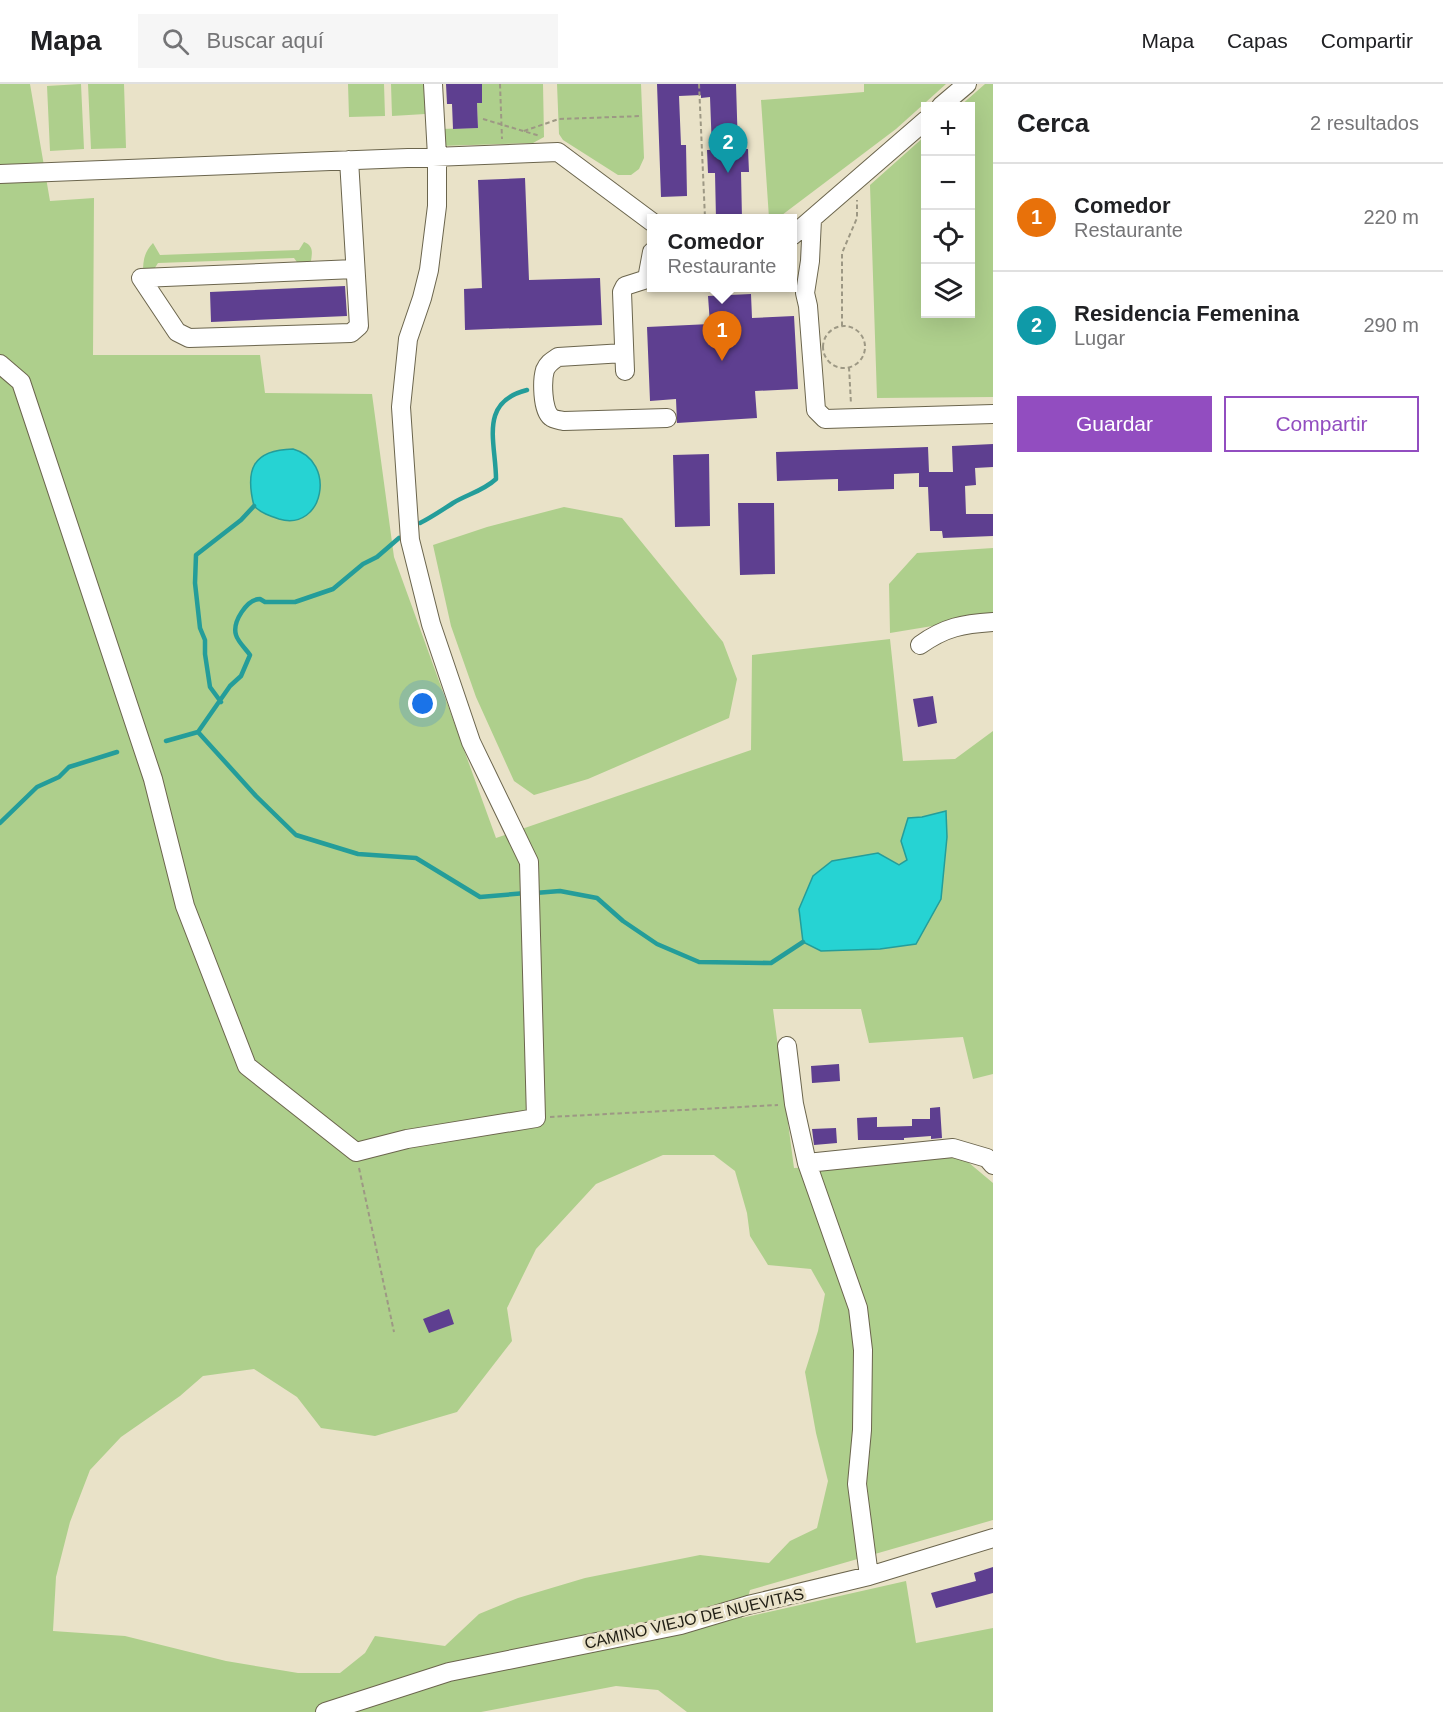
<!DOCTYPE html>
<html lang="es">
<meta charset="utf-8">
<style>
:root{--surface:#fff;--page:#f6f6f6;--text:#202124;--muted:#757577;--line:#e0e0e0;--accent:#924dc0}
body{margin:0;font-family:Helvetica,sans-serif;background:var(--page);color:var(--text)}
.controls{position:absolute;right:18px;top:18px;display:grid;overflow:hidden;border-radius:0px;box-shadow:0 6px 24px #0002}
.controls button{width:54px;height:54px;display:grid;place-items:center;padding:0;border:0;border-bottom:2px solid var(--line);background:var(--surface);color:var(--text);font:30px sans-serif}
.you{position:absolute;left:423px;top:620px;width:21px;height:21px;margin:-15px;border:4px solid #fff;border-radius:50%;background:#1a73e8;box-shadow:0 0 0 9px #1a73e833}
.badge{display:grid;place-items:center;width:39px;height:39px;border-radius:50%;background:var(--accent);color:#fff;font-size:20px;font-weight:700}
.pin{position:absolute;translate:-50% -50px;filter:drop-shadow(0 2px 3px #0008)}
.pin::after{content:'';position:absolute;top:32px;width:21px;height:18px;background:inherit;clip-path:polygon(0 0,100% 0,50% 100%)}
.popup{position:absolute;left:647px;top:130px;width:150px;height:78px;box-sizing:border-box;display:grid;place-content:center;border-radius:0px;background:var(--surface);filter:drop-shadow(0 2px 4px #0005);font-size:20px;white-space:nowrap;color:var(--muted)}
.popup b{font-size:22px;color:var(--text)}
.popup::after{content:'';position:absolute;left:50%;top:100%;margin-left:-12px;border:12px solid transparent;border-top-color:var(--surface)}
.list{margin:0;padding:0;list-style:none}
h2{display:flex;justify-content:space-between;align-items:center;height:78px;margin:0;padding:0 24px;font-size:26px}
h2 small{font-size:20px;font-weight:400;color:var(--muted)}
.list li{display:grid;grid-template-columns:39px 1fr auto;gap:18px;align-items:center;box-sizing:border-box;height:108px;padding:0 24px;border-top:2px solid var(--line)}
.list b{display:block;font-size:22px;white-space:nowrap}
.list p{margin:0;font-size:20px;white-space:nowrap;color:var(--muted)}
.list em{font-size:20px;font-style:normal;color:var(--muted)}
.actions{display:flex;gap:12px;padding:18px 24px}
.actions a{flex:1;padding:14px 0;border:2px solid var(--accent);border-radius:0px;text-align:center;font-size:21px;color:var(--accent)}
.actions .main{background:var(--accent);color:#fff}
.icon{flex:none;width:33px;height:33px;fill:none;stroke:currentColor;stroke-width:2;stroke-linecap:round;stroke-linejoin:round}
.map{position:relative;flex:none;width:993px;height:1628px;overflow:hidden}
header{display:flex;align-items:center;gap:36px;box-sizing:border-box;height:84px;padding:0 30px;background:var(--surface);border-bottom:2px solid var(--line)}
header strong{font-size:28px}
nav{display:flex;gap:33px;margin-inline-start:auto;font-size:21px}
.search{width:420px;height:54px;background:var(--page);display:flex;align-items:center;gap:15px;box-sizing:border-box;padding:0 21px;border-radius:0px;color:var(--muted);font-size:22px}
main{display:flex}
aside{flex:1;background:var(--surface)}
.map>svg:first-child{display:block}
.green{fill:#aecf8c;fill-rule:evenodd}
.water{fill:#26d3d3;stroke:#249d9a;stroke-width:1.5}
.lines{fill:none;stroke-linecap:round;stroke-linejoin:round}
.stream{stroke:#249d9a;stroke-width:4.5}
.building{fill:#5e3f90}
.minor-casing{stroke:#6b654d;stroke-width:20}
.path{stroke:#9d9884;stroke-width:2;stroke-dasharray:4.5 3;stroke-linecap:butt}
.minor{stroke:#fff;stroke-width:18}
.labels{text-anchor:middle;stroke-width:6;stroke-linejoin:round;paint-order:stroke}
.street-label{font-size:16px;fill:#201e14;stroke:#e9e2c8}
</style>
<header>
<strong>Mapa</strong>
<div class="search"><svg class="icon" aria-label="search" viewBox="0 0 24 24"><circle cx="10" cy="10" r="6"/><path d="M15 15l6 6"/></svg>Buscar aquí</div>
<nav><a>Mapa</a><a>Capas</a><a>Compartir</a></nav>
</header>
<main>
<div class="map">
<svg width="993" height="1628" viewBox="0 0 993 1628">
<rect width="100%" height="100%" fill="#e9e2c8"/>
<path class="green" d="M0,0h30l20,117 44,-3 -1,157h167l5,38 107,1 22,163 102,281 255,-88 1,-95 138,-16 13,122 52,-2 38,-28v343l-20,5 -10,-42 -94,6 -8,-34h-88l21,159 168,-11 31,26v337l-243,70 -8,28 164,-37 10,62 77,-15v84h-306l-29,-22 -42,-4 -135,26h-481zM663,1071h51l21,16 12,42 3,23 18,29 43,4 14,25 -7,37 -13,41 11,61 12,48 -11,47 -27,13 -21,22 -69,-8 -115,23 -67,20 -39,16 -34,32 -70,-10 -10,17 -25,20h-42l-72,-12 -101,-25 -72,-5 3,-54 14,-55 20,-52 31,-33 59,-41 23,-20 51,-7 43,28 24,31 54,8 82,-24 55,-71 -5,-33 29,-59 60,-65z
M81,0l3,65 -34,2 -3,-65z
M88,0h36l2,64 -35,1z
M348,0h36l1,32 -36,1z
M391,0h33l1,30 -33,2z
M482,0h61l1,53 -11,6 -93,3 -1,-17 39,-1 -1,-25 5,-1z
M557,0h84l3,74 -5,11 -8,6h-13l-55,-35 -4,-6z
M864,0h82l-50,45 -118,89h-9l-8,-118 103,-8z
M985,0h8v313l-116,1 -7,-213 55,-49 1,178h44v-208h-10z
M304,158c10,4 8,11 7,19l-12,4 -5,-7 -136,5 -7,11 -8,-1c0,-12 1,-21 10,-30l7,12 139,-5z
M564,423l58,11 101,124 14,37 -8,39 -141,61 -54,16 -20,-14 -38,-84 -25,-71 -18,-81 54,-18z
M993,464v68l-103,17 -1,-49 28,-31z"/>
<path class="water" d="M293,365c44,12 31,83 -14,70 -9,-3 -18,-6 -25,-13 -9,-36 -2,-56 39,-57z
M946,727l1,26 -6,62 -25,45 -36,5 -59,2 -18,-9 -4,-33 14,-33 19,-15 46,-8 21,12 8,-5 -6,-19 7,-23 14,-1z"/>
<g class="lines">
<path class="stream" d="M420,439c12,-6 22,-13 33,-20 15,-9 30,-12 43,-24 0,-36 -18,-77 31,-89
M221,618l-11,-15 -5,-33v-14l-5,-12 -5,-45 1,-28 45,-35 13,-14
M198,648l58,64 40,39 62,19 58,4 64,39 46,-4
M166,657l32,-9 32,-46 11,-10 9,-21c-4,-6 -12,-13 -14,-20 -4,-13 11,-36 24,-36l5,3h30l38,-13 30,-25 14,-7 22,-19
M0,739l37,-36 22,-10 10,-10 48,-15
M535,809l25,-2 37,7 26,23 34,23 42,18 72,1 32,-21"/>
</g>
<path class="building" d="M446,0h36v19h-5l1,25 -25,1 -1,-25h-5z
M657,0h79l2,65h10l1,23h-8l1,47h-26l-1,-46h-7l-1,-23h5l-2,-53 -9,1v-3l-22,1 2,49h5l1,51 -26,1z
M525,94l4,102 71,-2 2,47 -137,5 -1,-41 18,-1 -4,-108z
M345,202l2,30 -136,6 -1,-30z
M751,210l1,24 42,-2 4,73 -43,2 2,27 -80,5 -1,-24 -26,2 -3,-74 63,-3 -2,-28z
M993,360v23l-18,1 1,17 -11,1 1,28h27v22l-50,2 -1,-7h-12l-2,-44h-9v-14l-25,1v15l-56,2v-12l-61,2 -1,-29 152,-5 1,25h24l-1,-26z
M709,370l1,72 -35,1 -2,-72z
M738,419h36l1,71 -35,1z
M933,612l4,27 -19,4 -5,-28z
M839,980l1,17 -28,2 -1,-17z
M940,1023l2,31 -11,1v-3l-27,2v2h-46l-1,-22 20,-1v10l35,-1v-7h18v-11z
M836,1044l1,15 -23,2 -2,-16z
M449,1225l5,15 -25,9 -6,-14z
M993,1483v26l-57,15 -5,-15 45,-12 -2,-8z"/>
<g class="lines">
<defs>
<path id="minor" d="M941,22l26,-22
M349,76l10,166 -8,7 -162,5 -12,-6 -36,-54 214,-9
M0,90l558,-22 94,70
M812,135l-2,42 -5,32 3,13 8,104 9,9 168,-5
M792,152l134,-116
M624,269l-66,4c-6,4 -10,6 -13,13 -3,10 -3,40 6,47 3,3 9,3 13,4l103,-3
M0,280l21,18 132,397 32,127 62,160 109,86 51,-13 129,-21 -7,-256 -58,-120 -40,-118 -21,-84 -9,-133 7,-68 14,-41 7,-28 8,-64v-50l-4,-72
M625,287l-3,-79 3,-6 22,-7 5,-27
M920,561c25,-18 43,-21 73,-23
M787,962l7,58 13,59 51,145 5,42 -1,80 -5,54 12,92
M807,1079l146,-15 34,10 6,7
M325,1628l124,-40 232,-47 67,-20 121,-29 124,-38"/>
</defs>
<use href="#minor" class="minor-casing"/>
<path class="path" d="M500,0l2,55
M699,0l6,134
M483,35l57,17
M524,47l35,-12 83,-3
M842,242v-73l15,-35v-18
M823 263a21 21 0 1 1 42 0a21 21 0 1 1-42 0Z
M849,283l2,37
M550,1033l228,-12
M359,1084l35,164"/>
<use href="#minor" class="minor"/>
</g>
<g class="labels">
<g class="street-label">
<text transform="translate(694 1534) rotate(-13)" y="6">CAMINO VIEJO DE NUEVITAS</text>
</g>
</g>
</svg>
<div class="controls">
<button>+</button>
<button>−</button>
<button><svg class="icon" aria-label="locate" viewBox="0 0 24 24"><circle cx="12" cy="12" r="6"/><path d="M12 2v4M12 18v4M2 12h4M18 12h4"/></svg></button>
<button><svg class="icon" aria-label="layers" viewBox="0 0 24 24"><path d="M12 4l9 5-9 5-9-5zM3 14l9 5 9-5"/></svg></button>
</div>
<div class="you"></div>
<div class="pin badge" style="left:722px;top:277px;background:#e8710a">1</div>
<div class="popup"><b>Comedor</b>Restaurante</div>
<div class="pin badge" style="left:728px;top:89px;background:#0f9aa8">2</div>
</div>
<aside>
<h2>Cerca<small>2 resultados</small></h2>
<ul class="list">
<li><span class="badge" style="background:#e8710a">1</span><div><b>Comedor</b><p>Restaurante</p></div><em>220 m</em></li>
<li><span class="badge" style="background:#0f9aa8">2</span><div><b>Residencia Femenina</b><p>Lugar</p></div><em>290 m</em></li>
</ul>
<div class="actions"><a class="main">Guardar</a><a>Compartir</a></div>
</aside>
</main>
